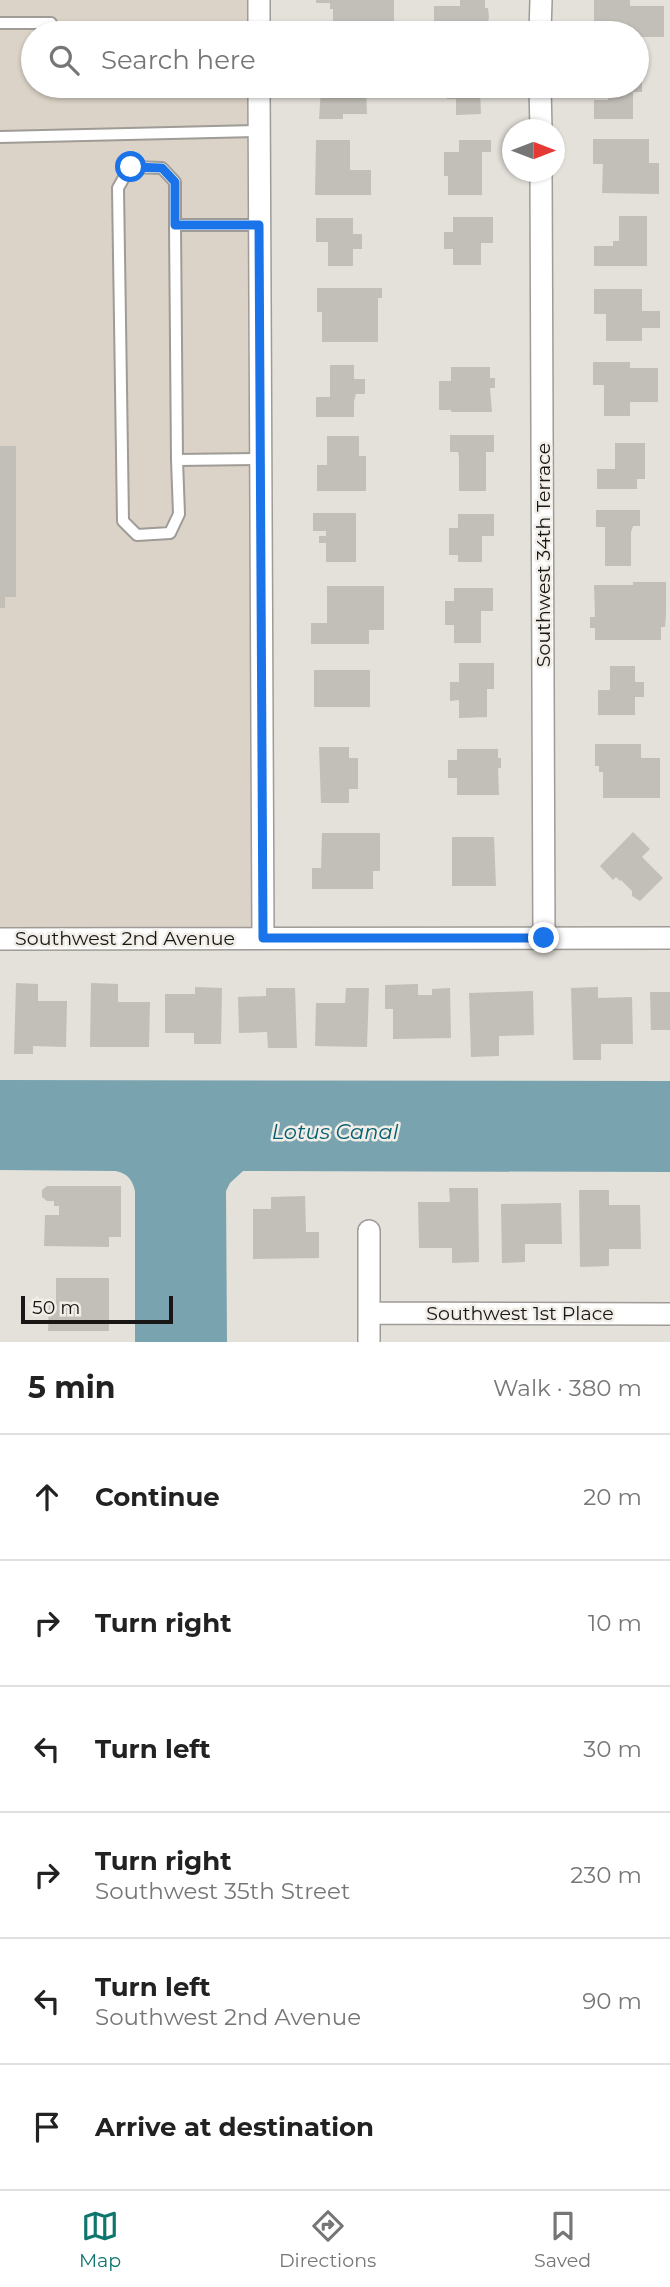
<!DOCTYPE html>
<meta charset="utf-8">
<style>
:root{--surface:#fff;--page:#f6f6f6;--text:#222;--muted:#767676;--line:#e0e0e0;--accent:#0f766e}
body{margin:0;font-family:Montserrat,sans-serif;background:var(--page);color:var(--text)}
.compass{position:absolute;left:502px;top:119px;width:63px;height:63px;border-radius:50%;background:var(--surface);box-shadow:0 2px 5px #0004;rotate:90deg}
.scale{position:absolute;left:21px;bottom:18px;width:152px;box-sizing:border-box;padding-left:7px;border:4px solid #181715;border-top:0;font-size:19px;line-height:24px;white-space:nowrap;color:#181715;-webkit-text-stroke:5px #f1ede7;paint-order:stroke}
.stop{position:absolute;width:21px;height:21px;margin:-16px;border:5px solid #1a73e8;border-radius:50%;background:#fff}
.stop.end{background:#1a73e8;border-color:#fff;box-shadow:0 2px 7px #0008}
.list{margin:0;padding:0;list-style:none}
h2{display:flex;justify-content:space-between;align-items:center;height:91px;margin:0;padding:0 28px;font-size:30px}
h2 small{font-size:23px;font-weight:400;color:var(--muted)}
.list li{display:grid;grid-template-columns:46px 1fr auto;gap:21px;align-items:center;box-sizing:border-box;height:126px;padding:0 28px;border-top:2px solid var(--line)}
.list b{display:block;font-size:26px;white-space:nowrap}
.list p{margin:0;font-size:23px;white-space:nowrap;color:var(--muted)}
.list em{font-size:23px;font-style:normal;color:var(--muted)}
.icon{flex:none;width:38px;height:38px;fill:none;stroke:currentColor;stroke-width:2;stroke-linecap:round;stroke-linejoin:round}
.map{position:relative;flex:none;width:670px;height:1342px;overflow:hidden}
.search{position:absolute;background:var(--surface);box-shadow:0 2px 5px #0004;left:21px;right:21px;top:21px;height:77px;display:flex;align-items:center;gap:18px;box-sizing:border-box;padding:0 24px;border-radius:38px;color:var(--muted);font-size:26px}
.sheet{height:847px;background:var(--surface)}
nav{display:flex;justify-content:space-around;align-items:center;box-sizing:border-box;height:98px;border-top:2px solid var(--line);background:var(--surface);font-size:19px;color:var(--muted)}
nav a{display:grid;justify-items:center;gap:4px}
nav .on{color:var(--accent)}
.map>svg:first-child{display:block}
.built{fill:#dbd3c7}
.water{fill:#79a3af}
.building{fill:#c2beb8}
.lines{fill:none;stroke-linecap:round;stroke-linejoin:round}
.lane-casing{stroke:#9f9b96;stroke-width:14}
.street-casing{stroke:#9f9b96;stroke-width:24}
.lane{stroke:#fff;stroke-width:10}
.street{stroke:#fff;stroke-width:21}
.route{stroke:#1a73e8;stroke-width:9}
.labels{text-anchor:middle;stroke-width:5;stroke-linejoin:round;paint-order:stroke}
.street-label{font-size:19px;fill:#181715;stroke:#f1ede7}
.water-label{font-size:21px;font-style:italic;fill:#045f71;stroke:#f1ede7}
</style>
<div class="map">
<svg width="670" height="1342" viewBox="0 0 670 1342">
<rect width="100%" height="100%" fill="#e4e0da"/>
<path class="built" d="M0,0h260v33h-227v53h227l3,852h-263z"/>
<path class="water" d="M0,1080l670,1v91l-427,-1 -13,12 -4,8 1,151h-92v-151c-3,-12 -7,-17 -19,-20l-116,-1z"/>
<path class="building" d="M316,0h78v31l-61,2v-24h-3v-6h-14z
M460,0h25v8h3l1,9 -1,5h-6v11h-48v-27h26z
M594,0h36v6h34v31h-24v6h-3v-10h-7v-3h-9v3h-25l-2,-2z
M637,81h5v11h-9v27h-39v-19h14v-14h29z
M315,86h51l1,28h-24v5h-24l2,-30h-6z
M447,86h46v4h-13l1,24 -25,1v-16h-9z
M593,139h56v24h10v31l-57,-1 1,-29h-10z
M316,140h34v30h21v25h-56z
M459,140h32v12h-9v43h-34v-19h-4v-24h15z
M619,216h28v50h-53v-20h19v-5h6z
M453,217h40v26h-12v22h-28v-16h-9v-17h9z
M316,218h37v16h9v15h-9v17h-25v-24h-12z
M317,288h65v10h-4v44h-56v-30h-5z
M594,289h48v22h18v17h-18v13h-36v-27h-12z
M593,362h37v6h28v34h-28v14h-26v-31h-11z
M330,365h24v14h11v15h-9l-2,7v16h-38v-20h14z
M451,367h39v11h5v10h-5l2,24h-41v-2h-12v-29h12z
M450,435h44v17h-8v39h-27v-34l-1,-5h-8z
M327,436h32v20h7v35h-49v-26h10z
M615,443h30v36h-8v10h-40v-20h18z
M0,446h16v151h-11v11h-5z
M596,510h44v16h-7l-2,6v34h-26v-39h-9z
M313,513h43v49h-30v-19h-7v-7h7v-5h-13z
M458,514h36v22h-12v26h-24v-7h-9v-27h9z
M633,582h33v32l-1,13h-4v13h-66v-12h-5v-11h5l-1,-32h39z
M327,586h57v44h-15v14h-58v-21h16z
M454,588h39v23h-12v32h-27v-18h-9v-24h9z
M459,663h35v26h-7v28l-28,1v-18l-9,1v-19h9z
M610,666h25v16h9v15h-9v18h-37v-25h12z
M314,670h56v37h-56z
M595,744h46v14h19v40h-57v-26h-4v-6h-4z
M319,747h30v11h9v31h-9v14h-28z
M457,749h41v9h3v10h-3l1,27h-42v-17h-9v-18h9z
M633,832l17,17 -8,8 21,21 -23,23 -8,-5v-5l-11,-11 -1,1 -4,-4 -3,3 -13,-14z
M322,833h58v38h-7v18h-61v-21h9z
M452,837h42l2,49h-44z
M16,983l22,1v17h29l-1,46 -33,-1v8h-19z
M91,983l27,1v18h32l-1,45h-59z
M418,984v11h14v-6l18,-1 1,50 -58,1v-30h-8v-24z
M195,987l27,1 -1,56h-27v-11h-29v-39h30z
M598,987v11l34,-1 1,47h-32v16h-28l-2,-72z
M266,988h29l2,60h-29l-1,-16 -28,1 -1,-36 28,-1z
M346,988h23l-2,59 -52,-1 1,-43h29z
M533,991l1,44 -35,1v20l-28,1 -2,-64z
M650,992h20v38h-19z
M47,1186h74v51h-12v10l-65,-1 1,-31h14v-9h-5v-5h-7l-5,-4v-7z
M449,1188h29l1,74 -27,1v-15h-33l-1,-46h32z
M579,1190h30v15h31l1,44h-32v17l-29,1z
M305,1196l1,36h13v26l-66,1v-50h18v-12z
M561,1203l1,41h-37v18l-23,1 -1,-59z
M56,1278h53v53h-61l1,-27h7z"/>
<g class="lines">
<defs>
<path id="lane" d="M0,23h51
M0,137l259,-6
M175,225v-43l-13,-14 -32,-1 -12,21 5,333 14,14 33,-2 9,-19 -2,-54
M259,225h-84l2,235 83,-1"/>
<path id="street" d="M259,33v-33
M540,33l1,-33
M259,86l4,852
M540,86l1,44
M541,172l3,766
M0,939l670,-1
M369,1231v111
M369,1313l301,1"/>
</defs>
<use href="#lane" class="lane-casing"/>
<use href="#street" class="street-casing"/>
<use href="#lane" class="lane"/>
<use href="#street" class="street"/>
</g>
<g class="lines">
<path class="route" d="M131,167l31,1 13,14v43h84l4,713h281"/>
</g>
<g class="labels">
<g class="street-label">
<text transform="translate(543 555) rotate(-90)" y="7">Southwest 34th Terrace</text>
<text x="125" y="945">Southwest 2nd Avenue</text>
<text x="520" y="1320">Southwest 1st Place</text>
</g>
<g class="water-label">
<text x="335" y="1139">Lotus Canal</text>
</g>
</g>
</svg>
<svg class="compass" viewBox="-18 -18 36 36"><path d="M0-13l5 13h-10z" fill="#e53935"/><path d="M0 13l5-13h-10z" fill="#767676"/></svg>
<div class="scale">50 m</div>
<div class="stop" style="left:131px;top:167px"></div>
<div class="stop end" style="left:544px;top:938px"></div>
<div class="search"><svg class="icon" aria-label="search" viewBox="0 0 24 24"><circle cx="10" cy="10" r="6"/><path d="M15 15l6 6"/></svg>Search here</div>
</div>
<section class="sheet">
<h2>5 min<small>Walk · 380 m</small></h2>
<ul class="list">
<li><svg class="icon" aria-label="ahead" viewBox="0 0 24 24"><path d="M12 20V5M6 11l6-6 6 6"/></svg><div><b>Continue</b></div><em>20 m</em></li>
<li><svg class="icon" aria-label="right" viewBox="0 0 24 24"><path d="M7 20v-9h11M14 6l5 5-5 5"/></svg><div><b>Turn right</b></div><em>10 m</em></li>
<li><svg class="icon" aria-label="left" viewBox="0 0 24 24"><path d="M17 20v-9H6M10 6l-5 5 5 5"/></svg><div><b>Turn left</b></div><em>30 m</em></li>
<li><svg class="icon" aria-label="right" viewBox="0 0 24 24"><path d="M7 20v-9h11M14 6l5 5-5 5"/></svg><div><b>Turn right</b><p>Southwest 35th Street</p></div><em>230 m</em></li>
<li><svg class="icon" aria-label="left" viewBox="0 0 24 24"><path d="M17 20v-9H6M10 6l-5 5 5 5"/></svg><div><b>Turn left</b><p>Southwest 2nd Avenue</p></div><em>90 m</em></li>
<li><svg class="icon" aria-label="arrive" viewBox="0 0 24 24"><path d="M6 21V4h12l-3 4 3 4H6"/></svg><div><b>Arrive at destination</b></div></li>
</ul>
</section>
<nav>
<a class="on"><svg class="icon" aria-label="map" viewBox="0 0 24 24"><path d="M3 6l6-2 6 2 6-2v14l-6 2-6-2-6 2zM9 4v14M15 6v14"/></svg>Map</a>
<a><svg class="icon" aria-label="directions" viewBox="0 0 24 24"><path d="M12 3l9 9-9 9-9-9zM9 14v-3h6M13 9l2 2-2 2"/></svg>Directions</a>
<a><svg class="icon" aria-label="saved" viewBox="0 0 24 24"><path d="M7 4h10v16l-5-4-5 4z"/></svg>Saved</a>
</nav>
